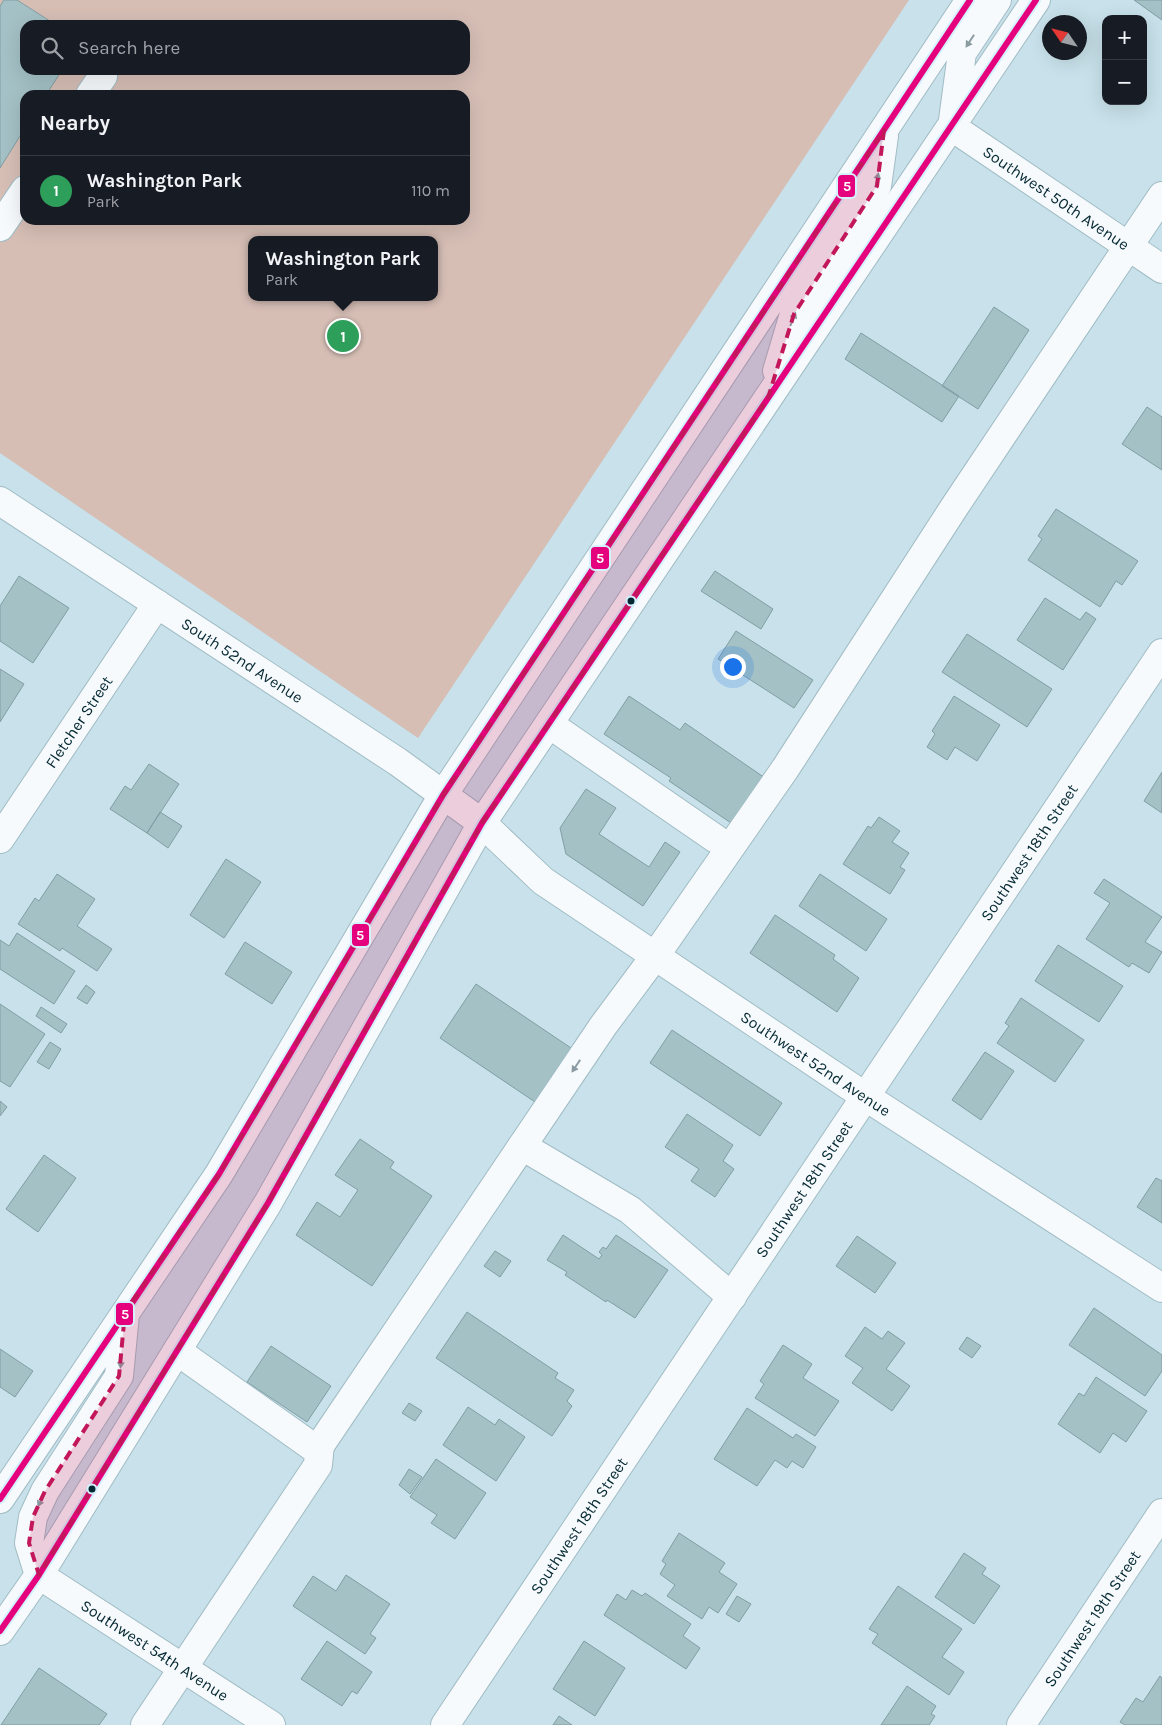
<!DOCTYPE html>
<meta charset="utf-8">
<style>
:root{--surface:#171b24;--page:#242831;--text:#f1f3f6;--muted:#9ea1a6;--line:#363941;--accent:#db2777}
body{margin:0;font-family:Karla,sans-serif;background:var(--page);color:var(--text)}
.controls{position:absolute;right:15px;top:15px;display:grid;overflow:hidden;border-radius:10px;box-shadow:0 5px 20px #0002}
.controls button{width:45px;height:45px;display:grid;place-items:center;padding:0;border:0;border-bottom:1px solid var(--line);background:var(--surface);color:var(--text);font:25px sans-serif}
.compass{position:absolute;left:1042px;top:15px;width:45px;height:45px;border-radius:50%;background:var(--surface);box-shadow:0 5px 20px #0002;rotate:305deg}
.you{position:absolute;left:732px;top:666px;width:18px;height:18px;margin:-12px;border:4px solid #fff;border-radius:50%;background:#1a73e8;box-shadow:0 0 0 8px #1a73e833}
.badge{display:grid;place-items:center;width:32px;height:32px;border-radius:50%;background:var(--accent);color:#fff;font-size:16px;font-weight:700}
.pin{position:absolute;translate:-50% -50%;border:2px solid #fff;box-shadow:0 1px 5px #0006}
.popup{position:absolute;left:248px;top:236px;width:190px;height:65px;box-sizing:border-box;display:grid;place-content:center;border-radius:10px;background:var(--surface);filter:drop-shadow(0 1px 4px #0005);font-size:16px;white-space:nowrap;color:var(--muted)}
.popup b{font-size:19px;color:var(--text)}
.popup::after{content:'';position:absolute;left:50%;top:100%;margin-left:-10px;border:10px solid transparent;border-top-color:var(--surface)}
.list{margin:0;padding:0;list-style:none}
h2{display:flex;justify-content:space-between;align-items:center;height:65px;margin:0;padding:0 20px;font-size:21px}
h2 small{font-size:16px;font-weight:400;color:var(--muted)}
.list li{display:grid;grid-template-columns:32px 1fr auto;gap:15px;align-items:center;box-sizing:border-box;height:70px;padding:0 20px;border-top:1px solid var(--line)}
.list b{display:block;font-size:19px;white-space:nowrap}
.list p{margin:0;font-size:16px;white-space:nowrap;color:var(--muted)}
.list em{font-size:16px;font-style:normal;color:var(--muted)}
.icon{flex:none;width:28px;height:28px;fill:none;stroke:currentColor;stroke-width:2;stroke-linecap:round;stroke-linejoin:round}
.map{position:relative;flex:none;width:1162px;height:1725px;overflow:hidden}
.search{position:absolute;background:var(--surface);box-shadow:0 5px 20px #0002;left:20px;top:20px;width:450px;height:55px;display:flex;align-items:center;gap:12px;box-sizing:border-box;padding:0 18px;border-radius:15px;color:var(--muted);font-size:19px}
.panel{position:absolute;background:var(--surface);box-shadow:0 5px 20px #0002;left:20px;top:90px;width:450px;height:135px;border-radius:15px}
.map>svg:first-child{display:block}
.green{fill:#d6beb5;fill-rule:evenodd}
.building{fill:#a4c1c6;stroke:#809ea4}
.lines{fill:none;stroke-linecap:round;stroke-linejoin:round}
.minor-casing{stroke:#a0bcc5;stroke-width:30}
.major-casing{stroke:#a0bcc5;stroke-width:30}
.minor{stroke:#f7fafc;stroke-width:28}
.major{stroke:#f7fafc;stroke-width:28}
.bus-1-casing{stroke:#d4f2fd;stroke-width:10}
.bus-1{stroke:#e5007d;stroke-width:6}
.oneway{fill:#8a9ca2}
.marked{fill:#c2185b;fill-opacity:0.2;stroke:#c2185b;stroke-width:4;stroke-dasharray:10 6;stroke-linejoin:round}
.bus-dot{fill:#052933;stroke:#d4f2fd;stroke-width:2}
.labels{text-anchor:middle;stroke-width:4;stroke-linejoin:round;paint-order:stroke}
.street-label{font-size:16px;fill:#052933;stroke:#d4f2fd}
.line-badge{stroke:#d4f2fd;stroke-width:2}
.badge-label{font-size:14px;text-anchor:middle;font-weight:bold;fill:#fff}
</style>
<div class="map">
<svg width="1162" height="1725" viewBox="0 0 1162 1725">
<rect width="100%" height="100%" fill="#c8e1ea"/>
<path class="green" d="M0,0h909l-491,738 -418,-285zM25,25h440v45h-440zM25,95h440v125h-440zM252,240h182v57h-182z"/>
<path class="building" d="M4,0h13l36,23 -1,2h-27v45h37l-16,25h-21v33l-25,40v-162z
M1134,0h28v20z
M994,307l35,23 -51,79 -36,-23z
M861,333l98,63 -17,26 -97,-63z
M1147,407l15,10v53l-40,-26z
M1056,509l82,52 -16,24 -6,-4 -16,26 -72,-47 14,-21 -4,-3z
M715,571l58,38 -12,20 -60,-38z
M19,576l50,32 -36,55 -33,-22v-35z
M1045,598l35,22 6,-8 10,7 -33,51 -46,-30z
M736,631l77,49 -19,28 -76,-49z
M967,634l85,55 -25,38 -85,-55z
M0,669l24,15 -24,38z
M629,696l51,34 5,-7 83,57 -31,47 -68,-46 2,-3 -67,-44z
M954,696l46,29 -23,36 -22,-14 -8,13 -20,-13 8,-13 -3,-3z
M149,764l30,20 -32,49 -37,-24 15,-23 6,4z
M1162,772v41l-18,-12z
M586,789l30,19 -17,26 50,33 16,-25 15,10 -37,54 -77,-52 -6,-26z
M160,812l22,14 -14,22 -21,-15z
M879,817l21,14 -8,11 17,11 -9,14 5,3 -15,24 -47,-30 25,-38 3,2z
M226,859l35,23 -37,56 -34,-23z
M57,874l38,25 -18,27 35,23 -15,22 -35,-23 -2,3 -42,-27 17,-26 4,3z
M820,874l67,45 -21,32 -67,-45z
M1104,879l58,38 -17,25 17,10 -13,21 -17,-10 -3,4 -43,-28 24,-36 -16,-10z
M775,915l60,40 -2,4 26,19 -22,34 -87,-59z
M17,933l58,38 -21,33 -54,-35v-29l9,6z
M245,942l47,30 -20,32 -47,-30z
M1058,945l65,41 -24,36 -64,-41z
M476,984l101,68 -36,54 -101,-68z
M86,985l9,7 -8,12 -10,-6z
M1021,998l63,42 -29,42 -58,-39 12,-17 -4,-3z
M0,1004l45,30 -35,53 -10,-6z
M41,1007l26,17 -6,9 -25,-17z
M672,1030l110,73 -22,33 -110,-73z
M50,1042l11,7 -12,20 -12,-7z
M985,1052l29,19 -33,49 -29,-20z
M0,1101l7,6 -7,9z
M687,1114l46,31 -10,16 11,8 -19,28 -24,-16 8,-12 -34,-22z
M360,1139l34,23 -4,6 42,28 -60,90 -76,-51 21,-33 23,15 18,-27 -23,-15z
M44,1155l32,23 -38,54 -32,-23z
M1156,1178l6,3v42l-25,-16z
M563,1235l36,24 3,-4 -3,-3 4,-5 3,2 10,-14 52,35 -33,48 -28,-18 -1,2 -41,-27 2,-3 -20,-12z
M857,1236l39,27 -21,30 -39,-27z
M495,1251l16,10 -11,16 -16,-11z
M1094,1308l68,47v16l-17,25 -76,-51z
M467,1312l91,61 -3,5 19,12 -7,11 5,5 -20,30 -116,-78z
M865,1327l17,12 6,-8 17,12 -19,26 24,17 -18,25 -40,-28 11,-15 -18,-12z
M967,1337l14,9 -9,12 -13,-9z
M783,1345l29,19 -9,14 36,23 -24,35 -60,-38 9,-14 -4,-3z
M271,1346l60,40 -24,36 -60,-40z
M0,1349l33,22 -18,26 -15,-10z
M1096,1377l51,34 -21,31 -13,-9 -13,20 -42,-29 21,-31 5,3z
M409,1403l13,8 -7,10 -13,-8z
M468,1407l27,18 4,-6 26,18 -29,44 -53,-36z
M747,1408l46,30 3,-4 20,13 -13,21 -11,-7 -5,7 -12,-8 -18,26 -43,-27z
M436,1459l50,34 -31,46 -24,-16 6,-8 -27,-18z
M409,1469l13,8 -12,17 -11,-9z
M679,1533l46,30 -6,9 18,12 -19,29 -9,-6 -7,12 -35,-23 8,-11 -15,-11 6,-10 -4,-3z
M964,1553l22,15 -4,6 18,12 -26,38 -39,-27z
M346,1575l44,29 -20,30 6,4 -11,16 -72,-48 20,-30 23,15z
M898,1586l64,43 -20,28 22,15 -15,23 -77,-52 6,-9 -9,-5z
M632,1590l10,6 3,-3 46,31 -8,12 17,12 -14,21 -82,-54 13,-21 9,6z
M737,1596l14,8 -12,18 -13,-8z
M327,1641l45,31 -15,22 -5,-3 -10,15 -41,-27z
M584,1641l41,27 -30,48 -42,-27z
M39,1668l68,46 -8,11h-98z
M1160,1676l2,2v47h-37l-5,-3 16,-24 7,4z
M907,1686l29,20 -5,8 4,2 -6,9h-48z
M559,1716l13,9h-19z"/>
<g class="lines">
<defs>
<g id="minor">
<path d="M90,95l13,-19"/>
<path id="s1" d="M952,127l210,142"/>
<path d="M0,227l25,-37"/>
<path id="s2" d="M0,501l398,261 84,61 61,58 323,216 296,191"/>
<path d="M549,724l167,115"/>
<path id="s3" d="M0,839l157,-235"/>
<path d="M522,1146l108,64 102,87"/>
<path d="M177,1351l140,99 286,-424 52,-70 130,-187 170,-263 207,-310"/>
<path id="s4" d="M39,1575l232,150"/>
<path d="M145,1725l173,-260 2,-21"/>
<path id="s5" d="M445,1725l717,-1072"/>
<path id="s6" d="M1021,1725l141,-212"/>
</g>
<path id="major" d="M953,120l9,-67 35,-53
M777,371l17,-57 83,-128 7,-50
M0,1499l219,-325 224,-379 527,-795
M39,1575l-10,-32 4,-26 12,-26 74,-115 6,-62
M0,1631l39,-56 229,-372 214,-380 554,-823"/>
</defs>
<use href="#minor" class="minor-casing"/>
<use href="#major" class="major-casing"/>
<use href="#minor" class="minor"/>
<use href="#major" class="major"/>
<defs>
<path id="bus-1" d="M0,1499l219,-325 224,-379 527,-795
M0,1631l39,-56 229,-372 214,-380 554,-823"/>
</defs>
<use href="#bus-1" class="bus-1-casing"/>
<use href="#bus-1" class="bus-1"/>
</g>
<defs><path id="oneway-solid" d="M-6-.8H1V-3.2L6.5 0L1 3.2V.8H-6Z" transform="scale(1.25)"/></defs>
<g class="oneway">
<use href="#oneway-solid" transform="translate(970 41) rotate(123)"/>
<use href="#oneway-solid" transform="translate(877 180) rotate(-78)"/>
<use href="#oneway-solid" transform="translate(793 319) rotate(-69)"/>
<use href="#oneway-solid" transform="translate(576 1066) rotate(124)"/>
<use href="#oneway-solid" transform="translate(121 1361) rotate(95)"/>
<use href="#oneway-solid" transform="translate(41 1500) rotate(115)"/>
</g>
<path class="marked" d="M884,130l-7,56 -83,128 -26,84 -286,425 -214,380 -229,372 -10,-32 4,-26 12,-26 74,-115 6,-64 94,-138 224,-379z"/>
<g class="bus-dot">
<circle cx="631" cy="601" r="4.5"/>
<circle cx="92" cy="1489" r="4.5"/>
</g>
<g class="labels">
<g class="street-label">
<text dy="6" stroke="none"><textPath href="#s1" startOffset="126">Southwest 50th Avenue</textPath></text>
<text dy="6" stroke="none"><textPath href="#s2" startOffset="290">South 52nd Avenue</textPath></text>
<text dy="6" stroke="none"><textPath href="#s3" startOffset="141">Fletcher Street</textPath></text>
<text dy="6" stroke="none"><textPath href="#s5" startOffset="1050">Southwest 18th Street</textPath></text>
<text dy="6" stroke="none"><textPath href="#s2" startOffset="992">Southwest 52nd Avenue</textPath></text>
<text dy="6" stroke="none"><textPath href="#s5" startOffset="645">Southwest 18th Street</textPath></text>
<text dy="6" stroke="none"><textPath href="#s5" startOffset="240">Southwest 18th Street</textPath></text>
<text dy="6" stroke="none"><textPath href="#s6" startOffset="128">Southwest 19th Street</textPath></text>
<text dy="6" stroke="none"><textPath href="#s4" startOffset="138">Southwest 54th Avenue</textPath></text>
</g>
</g>
<g class="line-badge">
<rect x="837" y="174" width="19" height="24" rx="5" fill="#e5007d"/>
<rect x="590" y="546" width="20" height="24" rx="5" fill="#e5007d"/>
<rect x="351" y="923" width="19" height="24" rx="5" fill="#e5007d"/>
<rect x="115" y="1302" width="19" height="24" rx="5" fill="#e5007d"/>
</g>
<g class="badge-label">
<text x="847" y="191">5</text>
<text x="600" y="563">5</text>
<text x="360" y="940">5</text>
<text x="125" y="1319">5</text>
</g>
</svg>
<div class="controls">
<button>+</button>
<button>−</button>
</div>
<svg class="compass" viewBox="-18 -18 36 36"><path d="M0-13l5 13h-10z" fill="#e53935"/><path d="M0 13l5-13h-10z" fill="#9ea1a6"/></svg>
<div class="you"></div>
<div class="pin badge" style="left:343px;top:336px;background:#2e9e5b">1</div>
<div class="popup"><b>Washington Park</b>Park</div>
<div class="search"><svg class="icon" aria-label="search" viewBox="0 0 24 24"><circle cx="10" cy="10" r="6"/><path d="M15 15l6 6"/></svg>Search here</div>
<section class="panel">
<h2>Nearby<small></small></h2>
<ul class="list">
<li><span class="badge" style="background:#2e9e5b">1</span><div><b>Washington Park</b><p>Park</p></div><em>110 m</em></li>
</ul>
</section>
</div>
